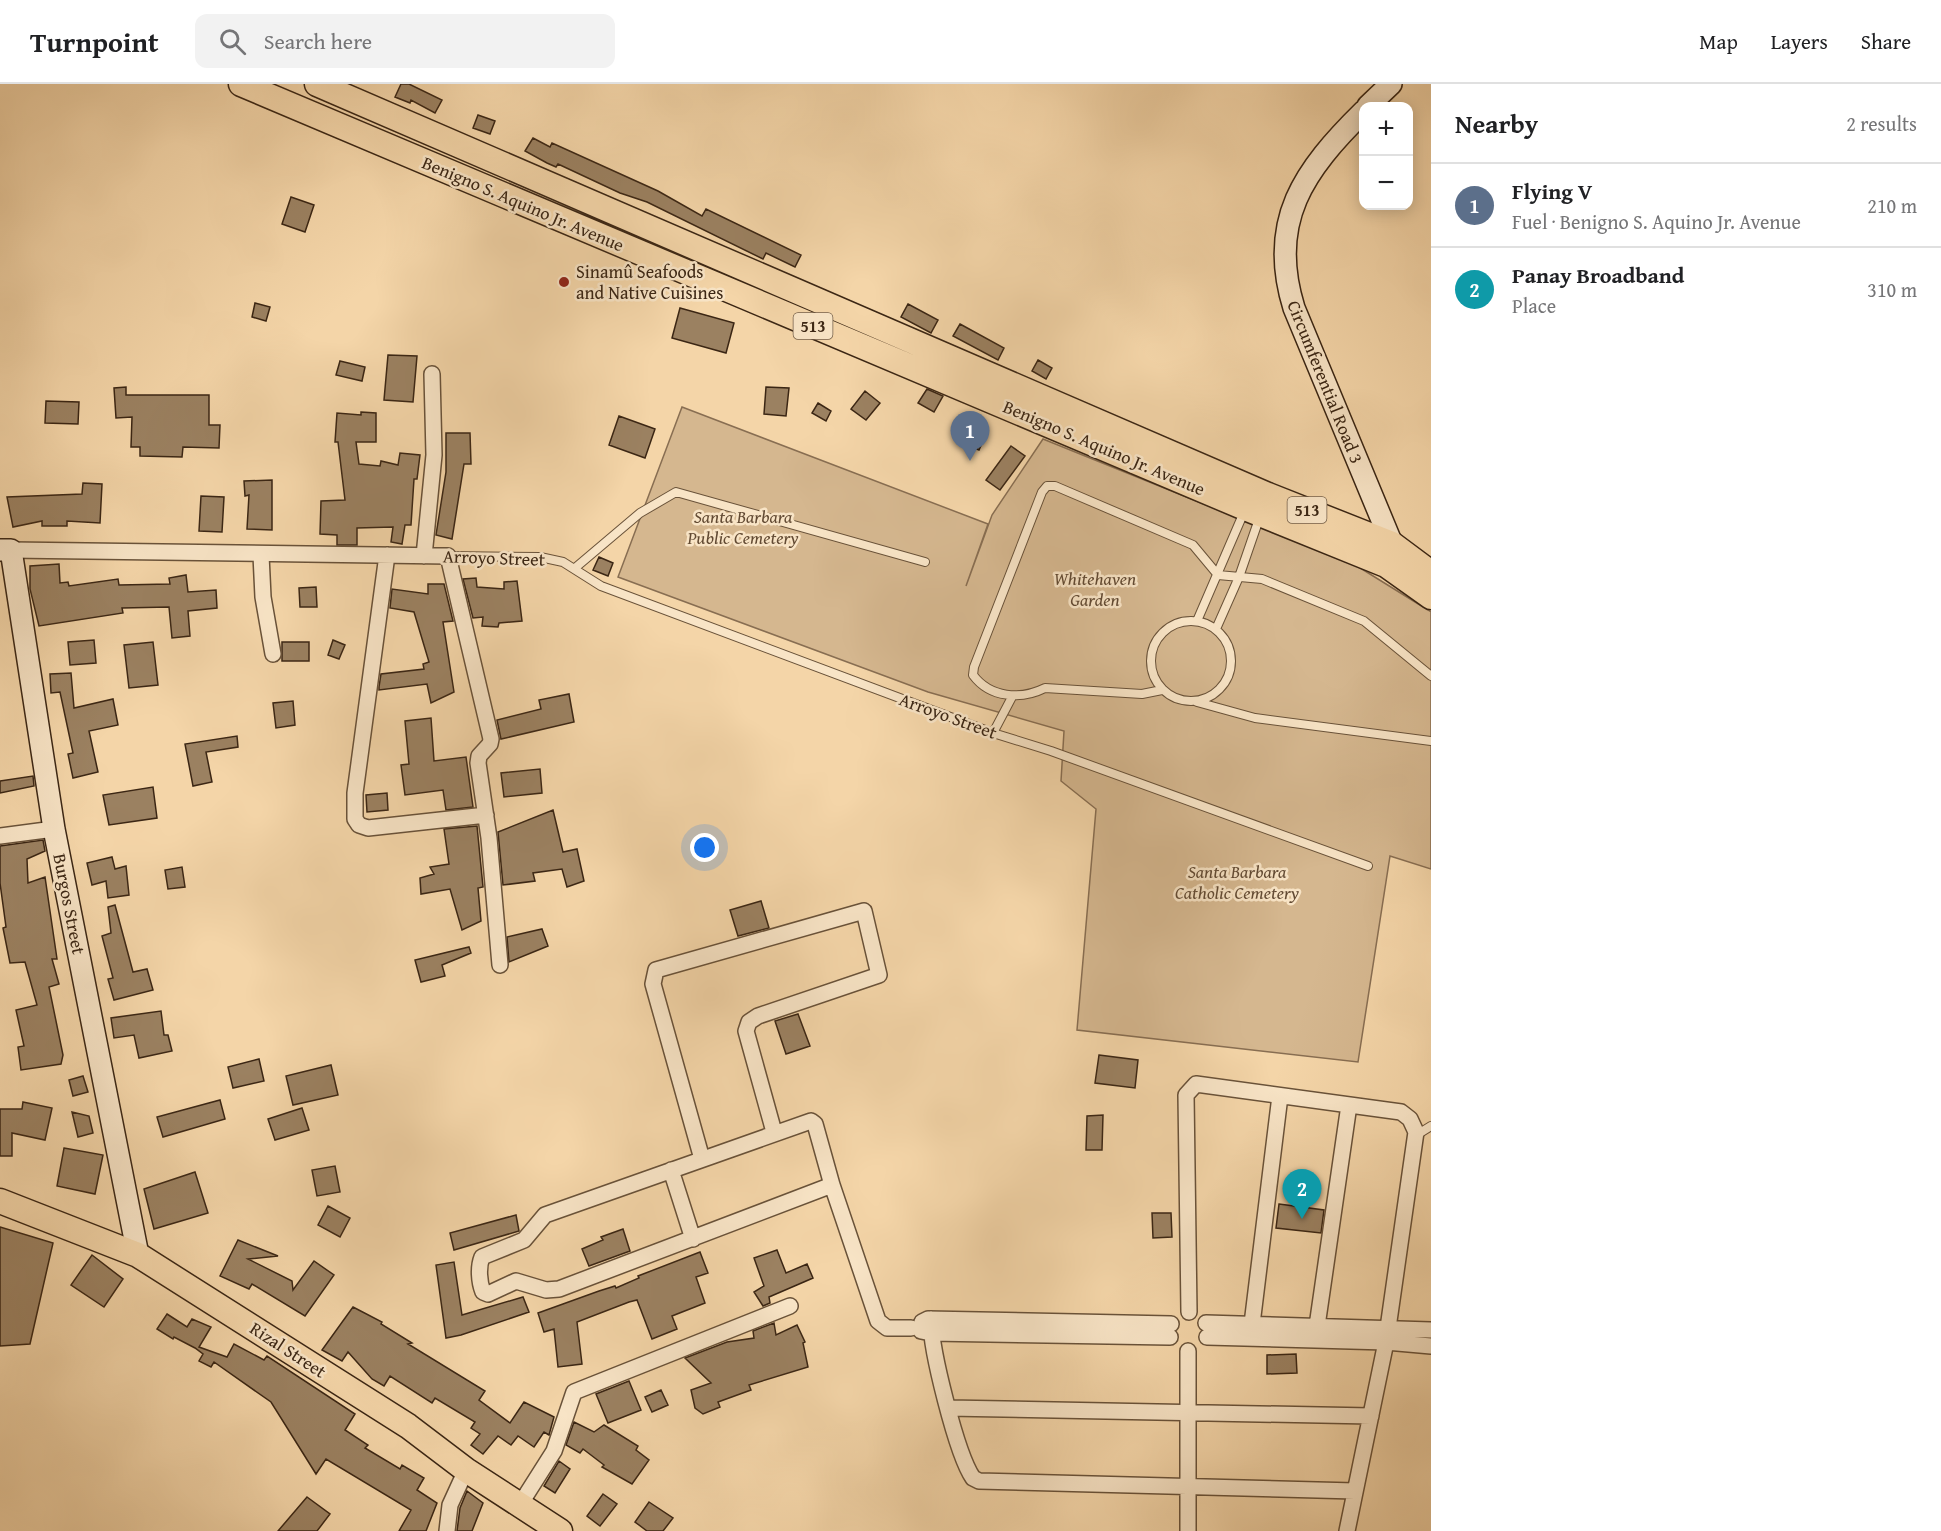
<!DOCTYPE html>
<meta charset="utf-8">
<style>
:root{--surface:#fff;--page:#f2f2f2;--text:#202124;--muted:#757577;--line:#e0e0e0;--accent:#8f2418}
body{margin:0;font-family:"Gentium Book Plus",serif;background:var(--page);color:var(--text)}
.controls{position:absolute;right:18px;top:18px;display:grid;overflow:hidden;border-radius:12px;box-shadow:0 3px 15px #0003}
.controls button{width:54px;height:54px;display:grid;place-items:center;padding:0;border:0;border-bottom:2px solid var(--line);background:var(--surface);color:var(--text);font:30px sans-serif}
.you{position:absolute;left:705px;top:764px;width:21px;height:21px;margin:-15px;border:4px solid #fff;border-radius:50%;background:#1a73e8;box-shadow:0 0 0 9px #1a73e833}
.badge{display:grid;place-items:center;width:39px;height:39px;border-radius:50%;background:var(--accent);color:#fff;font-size:20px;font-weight:700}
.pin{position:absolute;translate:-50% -50px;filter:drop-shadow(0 2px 3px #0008)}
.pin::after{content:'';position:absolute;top:32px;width:21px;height:18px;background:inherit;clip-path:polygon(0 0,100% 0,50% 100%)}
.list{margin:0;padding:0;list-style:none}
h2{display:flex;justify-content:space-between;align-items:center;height:78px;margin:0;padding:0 24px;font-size:26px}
h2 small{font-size:20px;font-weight:400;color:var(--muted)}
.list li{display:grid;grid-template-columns:39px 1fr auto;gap:18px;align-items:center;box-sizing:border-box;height:84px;padding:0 24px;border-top:2px solid var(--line)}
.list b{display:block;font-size:22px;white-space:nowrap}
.list p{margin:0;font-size:20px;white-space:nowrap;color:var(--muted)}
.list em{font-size:20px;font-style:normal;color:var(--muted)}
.icon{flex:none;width:33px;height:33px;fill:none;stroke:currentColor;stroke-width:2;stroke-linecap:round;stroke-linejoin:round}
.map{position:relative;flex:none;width:1431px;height:1447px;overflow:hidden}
header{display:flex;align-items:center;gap:36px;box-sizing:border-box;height:84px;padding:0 30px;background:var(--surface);border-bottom:2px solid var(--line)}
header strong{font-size:28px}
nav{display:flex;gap:33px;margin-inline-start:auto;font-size:21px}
.search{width:420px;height:54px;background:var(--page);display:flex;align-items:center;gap:15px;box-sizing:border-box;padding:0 21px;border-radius:12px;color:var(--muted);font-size:22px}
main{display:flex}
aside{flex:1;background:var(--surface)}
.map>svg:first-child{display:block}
.green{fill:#d5b78f;stroke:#886e52;stroke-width:1.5}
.building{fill:#9b8161;stroke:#3b2614;stroke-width:1.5}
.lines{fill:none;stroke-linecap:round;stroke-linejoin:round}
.lane-casing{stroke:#695239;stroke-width:10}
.street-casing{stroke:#695239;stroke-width:18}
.secondary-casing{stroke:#3b2614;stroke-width:24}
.primary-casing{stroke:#3b2614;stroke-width:27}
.lane{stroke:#f8e4c6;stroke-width:8}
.street{stroke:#f8e4c6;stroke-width:15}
.secondary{stroke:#f8e4c6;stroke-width:21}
.primary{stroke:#f4d5a8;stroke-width:24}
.poi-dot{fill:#8f2418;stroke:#f8e4c6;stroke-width:2}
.labels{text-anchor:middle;stroke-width:5;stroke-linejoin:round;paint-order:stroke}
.shield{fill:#f8e4c6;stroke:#745f49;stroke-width:1.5}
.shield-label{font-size:16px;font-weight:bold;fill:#3b2614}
.street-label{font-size:18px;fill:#3b2614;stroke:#f8e4c6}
.poi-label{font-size:18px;fill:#3b2614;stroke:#f8e4c6;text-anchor:start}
.park-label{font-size:18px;font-style:italic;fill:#624a33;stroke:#f8e4c6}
</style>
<header>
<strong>Turnpoint</strong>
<div class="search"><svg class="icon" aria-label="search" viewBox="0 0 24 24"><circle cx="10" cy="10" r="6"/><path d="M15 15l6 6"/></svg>Search here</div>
<nav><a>Map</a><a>Layers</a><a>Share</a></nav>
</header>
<main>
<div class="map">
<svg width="1431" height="1447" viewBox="0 0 1431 1447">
<rect width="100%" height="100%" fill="#f4d5a8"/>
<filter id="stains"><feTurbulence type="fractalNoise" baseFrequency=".00333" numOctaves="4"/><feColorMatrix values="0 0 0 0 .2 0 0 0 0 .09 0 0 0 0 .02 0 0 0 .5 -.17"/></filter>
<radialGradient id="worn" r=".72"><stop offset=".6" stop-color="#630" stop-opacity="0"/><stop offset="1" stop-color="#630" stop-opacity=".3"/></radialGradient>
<path class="green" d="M682,323l306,117 -22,62 26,-71 51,-76 314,127 71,44 3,2v257l-41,-13 -32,206 -281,-32 19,-221 -35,-28 3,-50 -136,-39 -310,-115z"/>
<path class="building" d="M401,0h8l33,16 -7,13 -24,-13 -1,3 -15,-6z
M478,31l17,6 -5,13 -17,-6z
M533,54l17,9 2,-4 106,48 44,25 4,-7 95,46 -6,12 -29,-14 -3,6 -116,-57 -27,-9 -62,-29 -2,3 -9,-4 -22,-12z
M291,113l23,8 -9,27 -23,-8z
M255,219l15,4 -4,14 -14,-4z
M908,220l30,16 -7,13 -30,-16z
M680,224l54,15 -8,30 -54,-15z
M960,240l44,24 -6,12 -45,-24z
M388,271l29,1 -4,46 -29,-2z
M1038,276l14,8 -6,11 -14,-8z
M340,277l25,6 -3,14 -26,-6z
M126,303v8h83v30h11l-1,23 -36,-1 -1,10 -42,-1v-9h-9l1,-30 -16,1 -2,-30z
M766,303l23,1 -3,28 -22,-2z
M927,305l16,7 -9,16 -16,-9z
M865,307l15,12 -14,17 -15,-11z
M46,317l33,1 -1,22 -33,-1z
M818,319l13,8 -5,10 -14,-8z
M361,328l15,1v29h-20l3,22 21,2 1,-5 17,4 2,-12 20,2 -3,24h-3l-3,46h-6l-3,19 -11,-2 2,-15 -36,1v17h-20v-10l-17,-1 1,-33 24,-1 -7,-58h-3l2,-29 24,2z
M619,332l36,13 -10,29 -36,-13z
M967,342l19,8 -7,16 -19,-8z
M446,349h24l1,31h-7l-12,75 -16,-4 10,-63z
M1011,362l14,10 -25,34 -14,-10z
M272,396v50l-25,-1 2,-34 -4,1 -1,-15z
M83,399l19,1 -2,39 -33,-2v5h-25v-5l-29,6 -6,-30 75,-3z
M201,412l23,1 -2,35 -23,-1z
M599,473l14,6 -5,13 -15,-6z
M59,480l1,19 8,-1 1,4 49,-7 1,6 51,-1 -1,-6 17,-3 2,17 28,-2 1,18 -29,3 2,25 -18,2 -3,-31 -47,1 1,5 -84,13 -9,-37v-23z
M476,494l1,9 27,2v-7l13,-1 5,40 -23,2 -1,4 -16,-1 1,-9 -10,1 -10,-39z
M428,500h16l9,37 -10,1 11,70 -23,11 -4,-19 -48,6v-3l2,-13 43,-5 -1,-5 6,-2 -15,-50 -24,-4 2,-19 36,5z
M316,503l1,20h-17l-1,-19z
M94,556l2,23 -26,2 -2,-23z
M333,556l12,5 -6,14 -11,-4z
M153,558l5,43 -29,3 -5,-43z
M282,558h27v19h-27z
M71,589l3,35 39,-9 5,26 -29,6 9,41 -25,6 -5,-24 5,-1 -13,-61 -9,1 -1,-19z
M569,610l5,28 -73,17 -4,-19 44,-11 -2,-9z
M293,617l2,24 -19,3 -3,-25z
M431,634l3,43 32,-4 7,50 -27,3 -3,-20 -38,5 -4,-30 8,-1 -4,-43z
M237,652l1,11 -32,5 6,30 -19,4 -8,-42z
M540,685l2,24 -38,4 -3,-24z
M33,692l1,10 -34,7v-12z
M153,703l4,31 -48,7 -6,-30z
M387,709l1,17 -21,2 -1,-17z
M553,726l10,42 14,-3 7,32 -17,6 -5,-18 -29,4 2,8 -32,4 -5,-53z
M477,742l6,61 -5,1 3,33 -19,9 -12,-41 -29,5 -1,-16 14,-4 -4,-7 19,-3 -5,-35z
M43,756l2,11 -18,8 1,24 17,-6 12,82h-5l7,25 -10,3 14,68 -2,9 -40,6 -3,-23 6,-1 -8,-36 21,-5 -12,-43 -15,1 -7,-35 3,-1 -6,-44v-37z
M112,773l3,12 11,-3 3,29 -21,3 -2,-17 -14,4 -5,-22z
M182,783l3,20 -17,2 -3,-19z
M761,817l8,27 -31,8 -8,-26z
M115,821l18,67 14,-3 6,21 -39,10 -6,-21 5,-1 -11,-42 9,-3 -3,-26z
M542,845l6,17 -39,16 -2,-25z
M469,863l2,6 -29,12 3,11 -24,6 -6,-22z
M161,927l3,24h4l4,16 -33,7 -5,-23 -20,3 -3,-20z
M798,930l12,32 -24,8 -11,-33z
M1099,971l39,5 -3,28 -40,-5z
M259,975l5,22 -31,7 -5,-21z
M331,981l7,30 -45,10 -7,-29z
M83,992l5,16 -15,4 -4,-16z
M220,1016l5,19 -62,18 -6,-20z
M23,1018l29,6 -7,32 -33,-7v23h-12v-47h22z
M302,1024l7,22 -34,10 -7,-21z
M72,1028l17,4 4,17 -15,4z
M1103,1031l-1,35h-16l1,-34z
M64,1064l39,7 -8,39 -38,-8z
M335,1082l5,26 -23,4 -5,-26z
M195,1088l13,41 -54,16 -10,-40z
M1279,1120l45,6 -3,23 -45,-5z
M328,1122l22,12 -10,19 -22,-12z
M1152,1129h19l1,24 -19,1z
M516,1131l3,16 -65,19 -4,-17z
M0,1143l53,16 -23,101 -30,2z
M623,1145l7,22 -41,15 -7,-17 21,-9 -2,-3z
M238,1156l40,16 -30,3 44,22 1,9 21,-29 20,14 -29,41 -53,-32 -3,5 -29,-13z
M777,1166l9,23 21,-9 6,14 -44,19 1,6 -7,3 -9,-14 10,-6 -10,-28z
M700,1168l8,21 -12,4 9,26 -33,13 5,13 -25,10 -15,-39 -8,2 -52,20 5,42 -24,3 -4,-38 -10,3 -6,-19 61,-22 16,-5 1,2 23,-10 -1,-2z
M92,1171l31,24 -19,28 -33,-22z
M454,1178l8,53 61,-18 6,15 -68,23 -15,3 -10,-73z
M353,1223l29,15 -1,2 31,19 -4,1 77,47 -6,9 31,23 14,-21 30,15 -5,18 -5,-3 -10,15 -16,-11 -7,9 -13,-9 -15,18 -12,-9 9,-11 -9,-6 4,-6 -40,-24 -3,5 -42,-27 -6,10 -12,-7 -24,-27 -6,9 -20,-11z
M167,1230l20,13 5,-8 19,8 -12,20 28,10 7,-13 30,16 3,-4 88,58 -10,16 23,15 -3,3 35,21 2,-4 22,13 -7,12 20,13 -11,28h-27l12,-21 -85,-51 -10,15 -45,-72 -57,-40 -3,5 -12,-6 4,-7 -8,-6 -21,-11 -1,2 -16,-10z
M774,1239l2,12 21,-10 8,17 -2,1 5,24 -59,18 2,5 -33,12 2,5 -17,7 -8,-6 -4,-18 20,-7 -26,-25 42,-16 27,-4 -1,-7z
M1296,1270l1,19 -30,1v-19z
M629,1297l12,29 -33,13 -12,-29z
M661,1306l7,15 -16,7 -7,-15z
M574,1338l20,10 10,-7 34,21 -2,4 13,10 -17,24 -30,-17 2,-2 -21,-16 -3,4 -14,-8z
M559,1377l11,8 -15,24 -11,-7z
M467,1407l16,12 -11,28h-15l3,-23z
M603,1410l14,10 -17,22 -13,-10z
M307,1413l23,17 -13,17h-39z
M649,1418l24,16 -10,13h-16l-12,-9z"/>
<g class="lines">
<defs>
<path id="lane" d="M448,472l92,1 23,5 38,24 392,147 58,18 317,115
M575,484l65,-55 36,-21 249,70
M1151 577a40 40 0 1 1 80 0a40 40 0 1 1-80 0Z
M1197,537l47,-109
M1216,545l23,-52 20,-58
M1162,606l-20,4 -97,-6c-24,12 -55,10 -72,-13l1,-8 68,-175 5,-6h8l138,59 25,30 44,4 102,42 67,55
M1197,618l58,16 176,23
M993,649l19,-36
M1415,1052l16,-10"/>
<path id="street" d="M11,466l437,6 43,183 -1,5 -11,12 -1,7 11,75 11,127
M261,471l2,42 10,57
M387,471l-32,238v26l4,6 9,3 118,-13
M424,472l10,-101 -2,-81
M0,752l54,-7
M702,1075l-49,-175 3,-14 208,-59 15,64 -121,41 -9,6 -3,9 28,101
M671,1086l22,69
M832,1101l-273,104 -13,1 -30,-9 -28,13 -5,-2c-4,-10 -5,-25 -1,-35l42,-17 21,-25 266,-94 4,3 17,61 46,136 9,7h24
M1189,1228l-3,-217 10,-11 205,28 9,7 6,13 -30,210 -39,189
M931,1235c-1,29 26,136 42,159l6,3 376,10
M922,1238l6,-3 243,5
M1206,1239l225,7
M1252,1240l28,-228
M1317,1242l32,-221
M921,1247l10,2 239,4
M1207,1253l179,5 45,4
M948,1324l423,8
M521,1419l33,-52 20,-59 216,-86
M447,1447l3,-26 16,-35
M1188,1447v-180"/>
<path id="secondary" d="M1368,22l23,-22
M1364,27c-60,59 -97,110 -70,197l98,236 -4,12
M0,466h11l43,279 84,426"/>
<path id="primary" d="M241,0l1004,424 141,57 45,32
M317,0l951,411 124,49 39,29
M0,1117l138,54 270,171 58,44 94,61"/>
</defs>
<use href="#lane" class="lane-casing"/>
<use href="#street" class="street-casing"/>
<use href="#secondary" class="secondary-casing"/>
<use href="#primary" class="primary-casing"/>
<use href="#lane" class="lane"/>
<use href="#street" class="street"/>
<use href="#secondary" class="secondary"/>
<use href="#primary" class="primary"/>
</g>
<circle class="poi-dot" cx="564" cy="198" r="6"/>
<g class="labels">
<g class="shield">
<rect x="793.5" y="229" width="39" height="26" rx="4.5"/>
<rect x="1287.5" y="413" width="39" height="26" rx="4.5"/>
</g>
<g class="shield-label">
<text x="813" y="248">513</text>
<text x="1307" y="432">513</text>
</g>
<g class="street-label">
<text transform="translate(523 120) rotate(23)" y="6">Benigno S. Aquino Jr. Avenue</text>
<text transform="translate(1325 298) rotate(68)" y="6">Circumferential Road 3</text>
<text transform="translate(1104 364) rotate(23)" y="6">Benigno S. Aquino Jr. Avenue</text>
<text transform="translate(494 474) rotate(2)" y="6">Arroyo Street</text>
<text transform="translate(948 632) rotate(20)" y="6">Arroyo Street</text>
<text transform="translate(69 820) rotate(79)" y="6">Burgos Street</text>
<text transform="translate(288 1266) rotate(33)" y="6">Rizal Street</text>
</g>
<g class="poi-label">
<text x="576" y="194">Sinamû Seafoods<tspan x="576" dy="21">and Native Cuisines</tspan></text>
</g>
<g class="park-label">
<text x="743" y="439">Santa Barbara<tspan x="743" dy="21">Public Cemetery</tspan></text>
<text x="1095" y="501">Whitehaven<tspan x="1095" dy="21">Garden</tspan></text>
<text x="1237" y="794">Santa Barbara<tspan x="1237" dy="21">Catholic Cemetery</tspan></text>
</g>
</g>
<rect width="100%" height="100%" filter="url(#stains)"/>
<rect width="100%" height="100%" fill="url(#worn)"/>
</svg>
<div class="controls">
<button>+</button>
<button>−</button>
</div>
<div class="you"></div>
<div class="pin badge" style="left:970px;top:377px;background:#5c6f8a">1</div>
<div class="pin badge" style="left:1302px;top:1135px;background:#0f9aa8">2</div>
</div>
<aside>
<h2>Nearby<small>2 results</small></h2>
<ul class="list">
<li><span class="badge" style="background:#5c6f8a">1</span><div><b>Flying V</b><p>Fuel · Benigno S. Aquino Jr. Avenue</p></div><em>210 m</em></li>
<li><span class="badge" style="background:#0f9aa8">2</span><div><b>Panay Broadband</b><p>Place</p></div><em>310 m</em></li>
</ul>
</aside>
</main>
